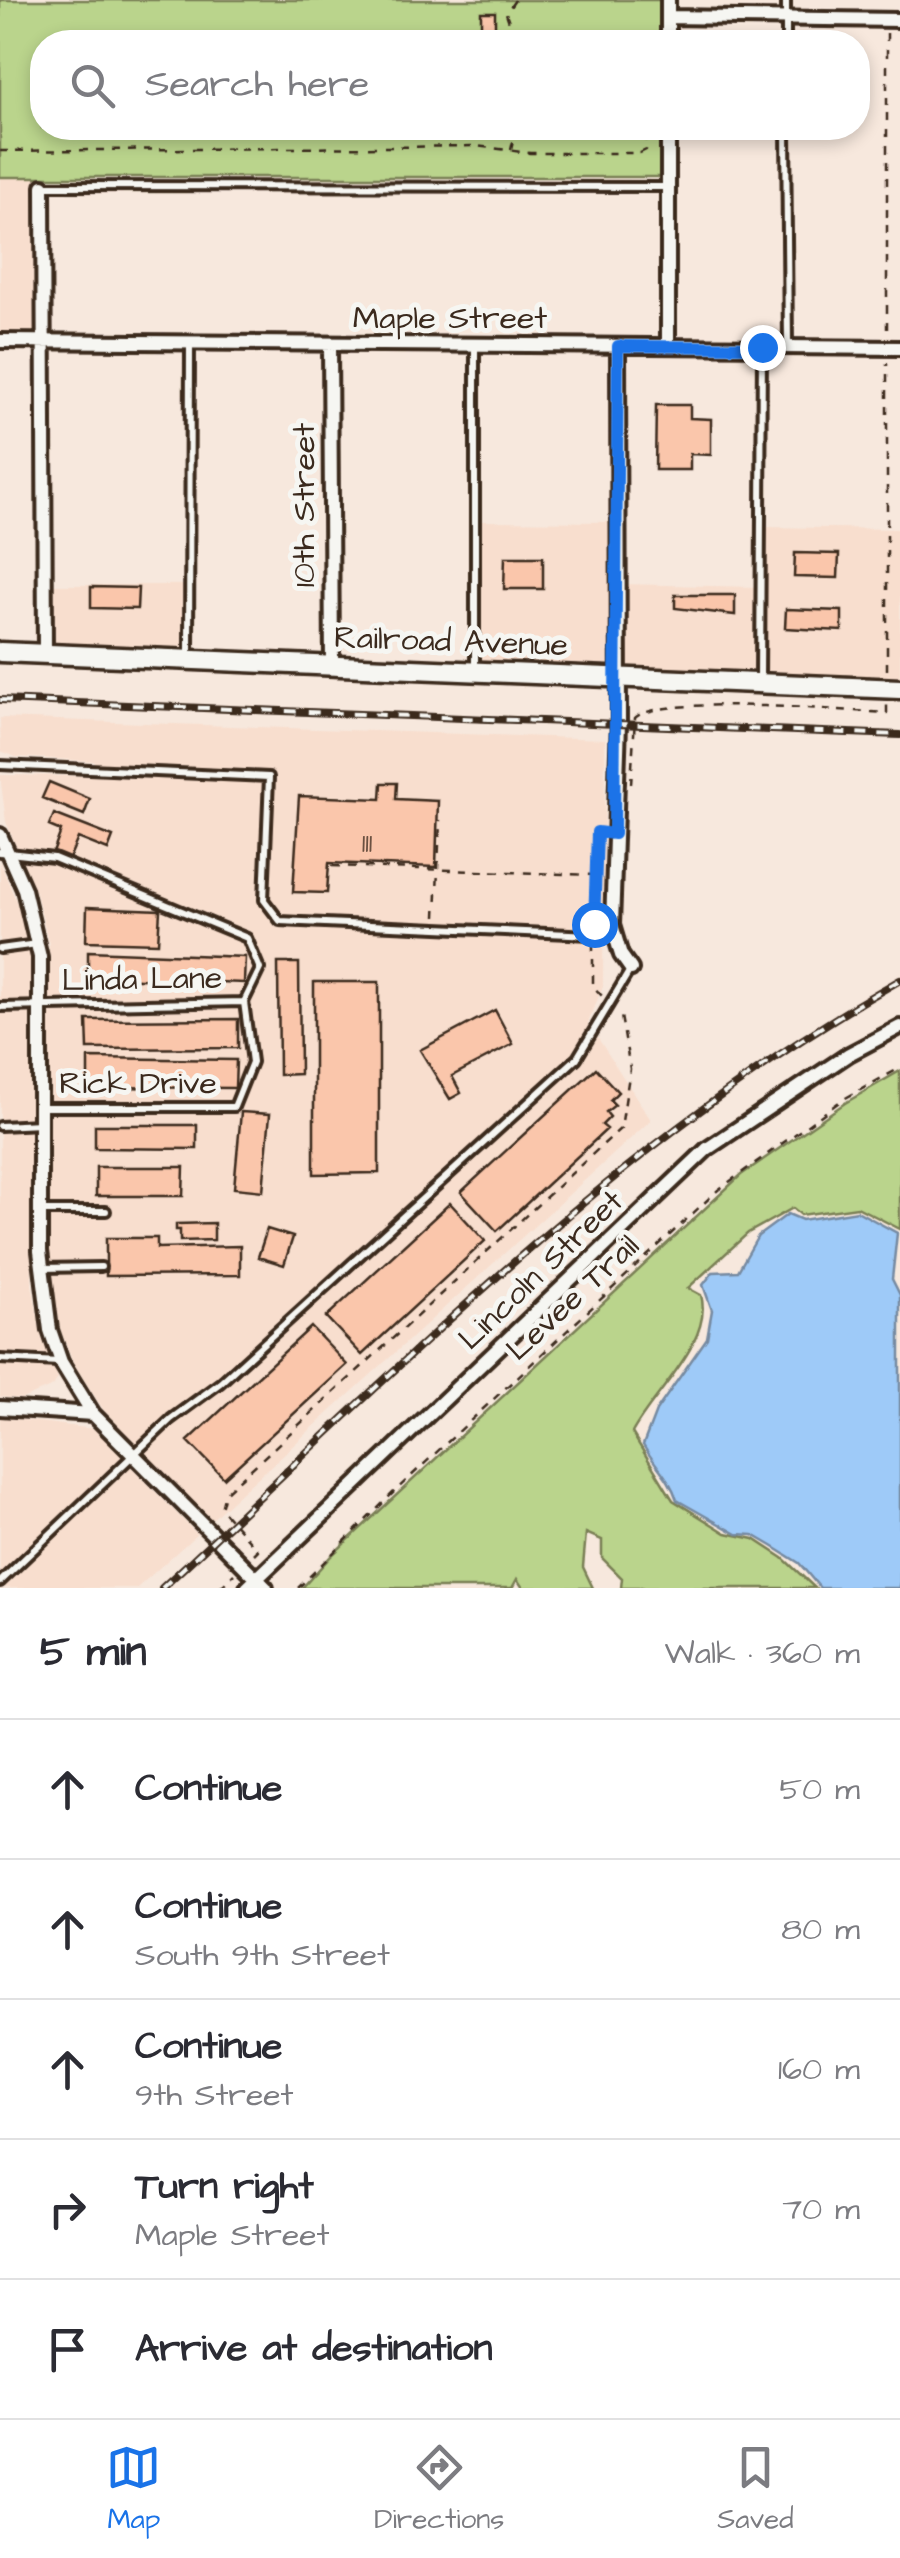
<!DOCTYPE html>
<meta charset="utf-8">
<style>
:root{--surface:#fff;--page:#f7f7f7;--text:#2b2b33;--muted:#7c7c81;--line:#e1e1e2;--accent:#1a73e8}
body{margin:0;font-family:"Architects Daughter",sans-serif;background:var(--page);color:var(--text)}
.stop{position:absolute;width:30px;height:30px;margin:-22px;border:8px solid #1a73e8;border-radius:50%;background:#fff}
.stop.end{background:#1a73e8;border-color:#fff;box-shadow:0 2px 10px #0008}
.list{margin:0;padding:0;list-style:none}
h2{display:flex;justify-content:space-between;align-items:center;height:130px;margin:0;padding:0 40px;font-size:42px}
h2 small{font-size:32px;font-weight:400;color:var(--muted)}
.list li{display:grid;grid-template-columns:65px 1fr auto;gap:30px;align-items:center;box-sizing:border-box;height:140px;padding:0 40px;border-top:2px solid var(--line)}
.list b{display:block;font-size:38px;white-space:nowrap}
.list p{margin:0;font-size:32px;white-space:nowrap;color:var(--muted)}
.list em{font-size:32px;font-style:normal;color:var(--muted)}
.icon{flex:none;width:55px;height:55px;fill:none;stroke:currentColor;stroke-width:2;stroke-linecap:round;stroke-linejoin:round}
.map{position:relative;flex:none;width:900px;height:1588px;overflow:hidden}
.search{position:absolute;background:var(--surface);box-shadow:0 5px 15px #0003;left:30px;right:30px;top:30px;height:110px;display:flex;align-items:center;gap:25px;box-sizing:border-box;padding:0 35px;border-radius:40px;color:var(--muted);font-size:38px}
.sheet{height:830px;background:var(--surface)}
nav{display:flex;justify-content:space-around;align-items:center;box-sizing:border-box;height:140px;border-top:2px solid var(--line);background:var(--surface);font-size:28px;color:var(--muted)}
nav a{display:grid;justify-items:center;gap:5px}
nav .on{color:var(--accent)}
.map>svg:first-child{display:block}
.built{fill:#f8dece}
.green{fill:#bad48c;stroke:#7a7f55;stroke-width:2.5}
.water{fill:#9ecaf8;stroke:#768aa1;stroke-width:2.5}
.building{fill:#fac6ab;stroke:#3b2a1e;stroke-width:2.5}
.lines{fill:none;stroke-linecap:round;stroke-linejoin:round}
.lane-casing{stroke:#3b2a1e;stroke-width:14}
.street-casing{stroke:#3b2a1e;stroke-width:20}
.secondary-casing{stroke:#3b2a1e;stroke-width:25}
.path{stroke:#3b2a1e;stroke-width:2.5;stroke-dasharray:8 8;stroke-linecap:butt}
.lane{stroke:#f6f6f2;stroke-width:6}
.street{stroke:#f6f6f2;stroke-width:12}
.secondary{stroke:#f6f6f2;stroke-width:18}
.rail-casing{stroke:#3b2a1e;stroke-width:8}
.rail{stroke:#f6f6f2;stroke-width:4;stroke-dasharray:11;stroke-linecap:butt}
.route{stroke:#1a73e8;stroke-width:12}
.labels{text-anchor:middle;stroke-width:10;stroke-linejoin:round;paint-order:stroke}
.number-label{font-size:28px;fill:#6b5141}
.street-label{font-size:32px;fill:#3b2a1e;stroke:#f6f6f2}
</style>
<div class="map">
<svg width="900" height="1588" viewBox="0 0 900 1588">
<rect width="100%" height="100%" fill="#f7e8dd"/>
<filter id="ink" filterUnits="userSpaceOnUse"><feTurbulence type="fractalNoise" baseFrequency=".01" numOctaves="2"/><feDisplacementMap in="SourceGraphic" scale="20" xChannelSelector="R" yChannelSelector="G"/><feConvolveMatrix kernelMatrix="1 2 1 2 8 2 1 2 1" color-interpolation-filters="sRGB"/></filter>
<g filter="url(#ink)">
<path class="built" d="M0,177h51l-8,9 3,156 -46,-1z
M475,521l143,1v62l140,3 2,-60 140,2v160l-425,-17z
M45,585h144v75l-144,-6z
M0,718l605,21 -2,247 -15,37 63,97 -440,400 -107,-109 -30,-47 -14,-35 -10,-57 -1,-328 -13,-51 -30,-71 -6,-47 93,1 1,-15 -78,-4 -15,-6z
M0,862l21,51 9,42 2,330 10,53 16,40 -5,8 -31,13 -22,-2z
M0,1417l94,12 103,105 -60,54h-137z"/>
<path class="green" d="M0,0h668v42h-626v86h626v49h-668z
M900,1071v158l-43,-22 -56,8 -8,-7 -45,25 -60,55 13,7c13,46 -48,98 -69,138l41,67 53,33 28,6 29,19 32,30h-194l1,-10 -20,-20v-18l-16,-7 -3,34 10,21h-70l-6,-9 -5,9h-210l29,-32 410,-381 104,-72z"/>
<path class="water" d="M857,1211l40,22 -5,46 8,16v293h-80l-21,-25 -27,-17 -19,-11 -16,-1 -60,-34c-7,-23 -22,-34 -34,-55l13,-34 51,-73 5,-28 -9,-25 10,-13 25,-1 20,-35 30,-22 14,6z"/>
<path class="building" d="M481,12h14v27h-14z
M656,405h34v13l21,1v36l-21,-1v16h-35z
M795,553l44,1 -1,24 -44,-1z
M505,557h38v32h-39z
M91,587l47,1 -1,21 -46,-1z
M675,595h60v20l-60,-7z
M786,609l56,2v20l-57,-3z
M49,782l41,17 -6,16 -42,-17z
M382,783h15l-1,16 42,2 -2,66 -107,-4 -2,30 -34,-1 6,-96 82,3z
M54,814l59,23 -5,13 -30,-12 -9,21 -16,-6 8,-22 -12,-5z
M87,907l73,3 -2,33 -72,-2z
M88,951l157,6 -1,26 -156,-6z
M278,963h21l1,111 -21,1z
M314,982h65v191l-65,1z
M495,1010l18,34 -61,32 9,17 -11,6 -30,-49z
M238,1019v29l-150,1 -1,-29z
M88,1058l148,2 -1,28 -147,-1z
M596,1068l22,24 -8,8 5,5 -9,7 4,5 -8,8 5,4 -110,102 -36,-39z
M241,1112l29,2 -7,77 -29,-3z
M95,1125h102v24l-102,-1z
M96,1167h88l-1,29h-87z
M450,1203l35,38 -123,114 -36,-38z
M214,1223v17l-34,1v-11h-4v-6z
M267,1229l26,8 -9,28 -26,-8z
M106,1238h51v10l83,-2v29l-134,1z
M311,1327l36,38 -123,113 -36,-37z"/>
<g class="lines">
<defs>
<path id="lane" d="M786,0v42
M786,128l2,218
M44,186l623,1
M189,656l1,-312
M475,668v-322
M760,680l2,-332
M0,765l269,12 -5,123 16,21 334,15
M0,852l54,6 193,80 13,31 -16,33 8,60 -18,45h-192
M0,949l37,-5
M0,1007l244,-5
M0,1126l40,-2
M42,1211h64
M42,1268l59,-1
M0,1359l59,3
M0,1582l171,-163 49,-36 357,-325 53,-88"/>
<path id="street" d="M668,17l232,3
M668,42v-42
M43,186l2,468
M0,341l900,7
M330,344l2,322
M618,346l1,377 -7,202 9,30 10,14
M668,346v-218
M0,835l24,54 16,68v294l10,79 11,32 32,52 173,174
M0,1408l93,6
M247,1588l460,-439 142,-95 51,-27"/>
<path id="secondary" d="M0,652l900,37"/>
</defs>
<use href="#lane" class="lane-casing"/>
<use href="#street" class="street-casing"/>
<use href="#secondary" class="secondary-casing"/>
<path class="path" d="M515,0l-9,13 10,29
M887,33v302
M511,150l5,-22
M0,151l476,-5 54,7h110l6,-3 1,-21
M887,670v-307
M631,784l4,-66c24,-24 209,-7 252,-5v-10
M332,866l262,9
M436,917l4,-97
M594,925l3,-93 4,1
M593,943v43l9,10
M254,1554l4,-4 -37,-41 4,-16 396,-365 9,-59 -10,-59
M220,1588l14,-14
M298,1588l96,-96 324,-302 124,-90 58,-32"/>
<use href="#lane" class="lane"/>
<use href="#street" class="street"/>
<use href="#secondary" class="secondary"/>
<defs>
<path id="rail" d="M0,700l900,35
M162,1588c235,-217 458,-450 738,-608"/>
</defs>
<use href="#rail" class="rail-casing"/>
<use href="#rail" class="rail"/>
</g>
</g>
<g class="lines" filter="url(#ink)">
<path class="route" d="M594,924l3,-92 17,2 4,-488 144,1"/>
</g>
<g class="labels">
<g class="number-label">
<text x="367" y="852">111</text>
</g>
<g class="street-label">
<text x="450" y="328">Maple Street</text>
<text transform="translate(303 505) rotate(-90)" y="11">10th Street</text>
<text transform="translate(451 640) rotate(2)" y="11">Railroad Avenue</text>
<text transform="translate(142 978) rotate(-1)" y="11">Linda Lane</text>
<text x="138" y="1093">Rick Drive</text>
<text transform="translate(540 1269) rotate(-44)" y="11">Lincoln Street</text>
<text transform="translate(572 1297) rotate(-43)" y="11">Levee Trail</text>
</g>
</g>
</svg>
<div class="stop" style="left:594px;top:924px"></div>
<div class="stop end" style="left:762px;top:347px"></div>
<div class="search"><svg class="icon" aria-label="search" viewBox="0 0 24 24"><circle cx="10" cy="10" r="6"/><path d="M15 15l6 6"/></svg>Search here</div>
</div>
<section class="sheet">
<h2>5 min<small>Walk · 360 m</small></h2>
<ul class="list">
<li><svg class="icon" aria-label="ahead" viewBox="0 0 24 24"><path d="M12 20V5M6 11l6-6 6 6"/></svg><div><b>Continue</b></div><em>50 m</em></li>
<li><svg class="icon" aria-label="ahead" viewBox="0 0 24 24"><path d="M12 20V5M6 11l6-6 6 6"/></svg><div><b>Continue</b><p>South 9th Street</p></div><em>80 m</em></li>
<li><svg class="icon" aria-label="ahead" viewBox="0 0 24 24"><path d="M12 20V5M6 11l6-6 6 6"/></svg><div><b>Continue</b><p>9th Street</p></div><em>160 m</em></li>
<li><svg class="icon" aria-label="right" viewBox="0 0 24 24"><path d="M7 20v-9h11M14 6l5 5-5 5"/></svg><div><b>Turn right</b><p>Maple Street</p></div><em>70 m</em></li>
<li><svg class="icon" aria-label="arrive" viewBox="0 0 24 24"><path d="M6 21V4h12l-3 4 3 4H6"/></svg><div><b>Arrive at destination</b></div></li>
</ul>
</section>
<nav>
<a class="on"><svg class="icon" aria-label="map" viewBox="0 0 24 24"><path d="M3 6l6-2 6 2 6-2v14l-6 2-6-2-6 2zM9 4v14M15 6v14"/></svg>Map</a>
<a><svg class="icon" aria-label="directions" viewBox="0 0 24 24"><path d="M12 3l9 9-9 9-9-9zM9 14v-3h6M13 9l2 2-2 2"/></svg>Directions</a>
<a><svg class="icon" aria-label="saved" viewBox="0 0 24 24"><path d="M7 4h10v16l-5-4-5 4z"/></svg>Saved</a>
</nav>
